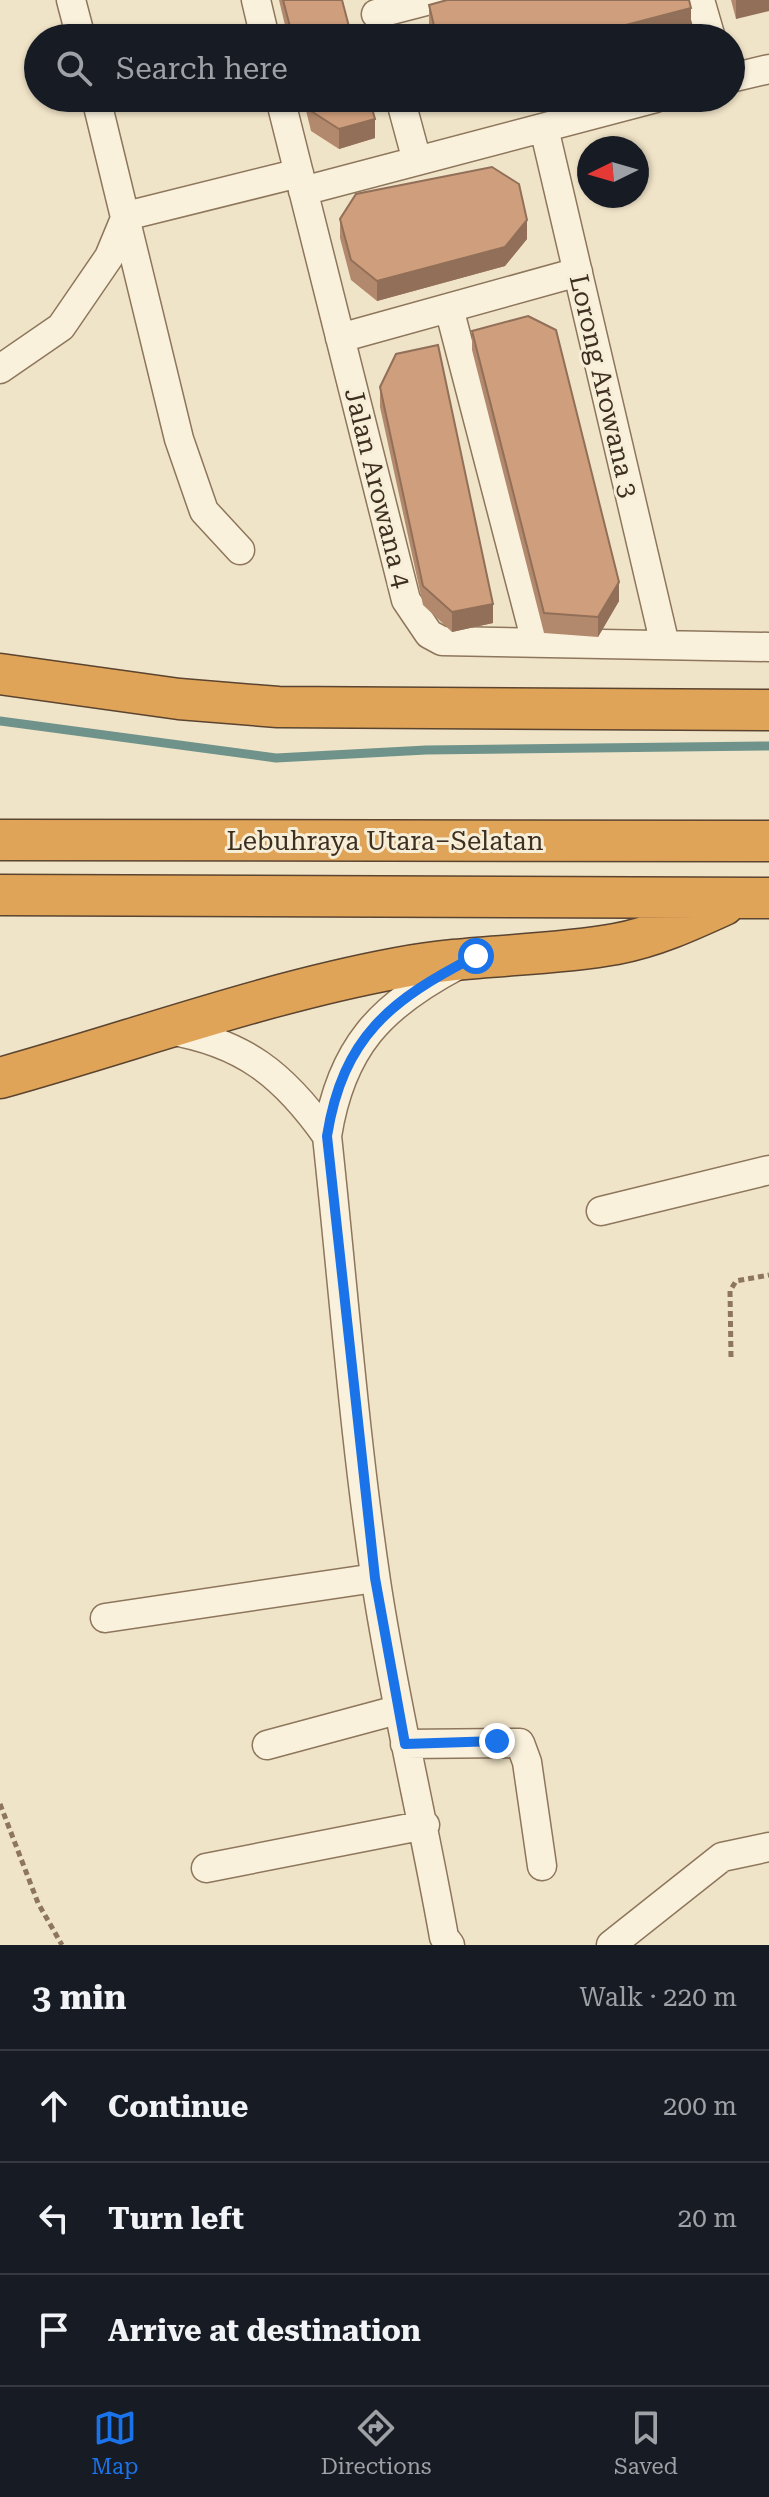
<!DOCTYPE html>
<meta charset="utf-8">
<style>
:root{--surface:#171b24;--page:#242831;--text:#f1f3f6;--muted:#9ea1a6;--line:#363941;--accent:#1a73e8}
body{margin:0;font-family:"Roboto Serif",serif;background:var(--page);color:var(--text)}
.compass{position:absolute;left:577px;top:136px;width:72px;height:72px;border-radius:50%;background:var(--surface);box-shadow:0 2px 6px #0004;rotate:265deg}
.stop{position:absolute;width:24px;height:24px;margin:-18px;border:6px solid #1a73e8;border-radius:50%;background:#fff}
.stop.end{background:#1a73e8;border-color:#fff;box-shadow:0 2px 8px #0008}
.list{margin:0;padding:0;list-style:none}
h2{display:flex;justify-content:space-between;align-items:center;height:104px;margin:0;padding:0 32px;font-size:34px}
h2 small{font-size:26px;font-weight:400;color:var(--muted)}
.list li{display:grid;grid-template-columns:52px 1fr auto;gap:24px;align-items:center;box-sizing:border-box;height:112px;padding:0 32px;border-top:2px solid var(--line)}
.list b{display:block;font-size:30px;white-space:nowrap}
.list em{font-size:26px;font-style:normal;color:var(--muted)}
.icon{flex:none;width:44px;height:44px;fill:none;stroke:currentColor;stroke-width:2;stroke-linecap:round;stroke-linejoin:round}
.map{position:relative;flex:none;width:769px;height:1945px;overflow:hidden}
.search{position:absolute;background:var(--surface);box-shadow:0 2px 6px #0004;left:24px;right:24px;top:24px;height:88px;display:flex;align-items:center;gap:20px;box-sizing:border-box;padding:0 28px;border-radius:44px;color:var(--muted);font-size:30px}
.sheet{height:440px;background:var(--surface)}
nav{display:flex;justify-content:space-around;align-items:center;box-sizing:border-box;height:112px;border-top:2px solid var(--line);background:var(--surface);font-size:22px;color:var(--muted)}
nav a{display:grid;justify-items:center;gap:4px}
nav .on{color:var(--accent)}
.map>svg:first-child{display:block}
.lines{fill:none;stroke-linecap:round;stroke-linejoin:round}
.stream{stroke:#6f938a;stroke-width:9}
.minor-casing{stroke:#8d765c;stroke-width:31}
.highway-casing{stroke:#5b4430;stroke-width:43}
.path{stroke:#8d765c;stroke-width:5;stroke-dasharray:6 4;stroke-linecap:butt}
.minor{stroke:#faf1dc;stroke-width:28}
.highway{stroke:#e0a458;stroke-width:40}
.wall{fill:#b2896c}
.shaded-wall{fill:#916f58}
.building{fill:#cf9f7d;stroke:#916f58;stroke-width:2}
.route{stroke:#1a73e8;stroke-width:10}
.labels{text-anchor:middle;stroke-width:6;stroke-linejoin:round;paint-order:stroke}
.street-label{font-size:26px;fill:#3d2e20;stroke:#f7eed8}
</style>
<div class="map">
<svg width="769" height="1945" viewBox="0 0 769 1945">
<rect width="100%" height="100%" fill="#f0e4c8"/>
<g class="lines">
<path class="stream" d="M0,721l276,37 150,-8 343,-4"/>
<defs>
<path id="minor" d="M71,0l10,38
M256,0l9,38
M700,0l11,38
M376,14l54,-14
M731,78l38,-9
M96,98l83,341 25,72 36,39
M280,98l126,502 23,34 13,7 327,6
M400,98l17,63
M544,128l121,517
M303,191l353,-93
M126,216l173,-43
M449,308l87,334
M340,338l238,-66
M0,369l61,-42 48,-70 17,-41
M167,1030c76,12 117,45 160,106
M601,1211l168,-41
M105,1618l270,-40
M405,1744l115,-1 7,19 15,104
M267,1745l130,-35
M206,1868l219,-43
M450,1945l-6,-8c-21,-119 -50,-236 -68,-356 -22,-147 -33,-297 -49,-445 14,-88 53,-130 131,-171
M611,1945l111,-88 47,-10"/>
<path id="highway" d="M0,674l179,25 99,8 491,3
M0,840l769,1
M0,895l769,3
M0,1078c133,-37 263,-85 398,-110 72,-14 146,-11 218,-24 38,-7 73,-23 108,-39"/>
</defs>
<use href="#minor" class="minor-casing"/>
<use href="#highway" class="highway-casing"/>
<path class="path" d="M731,1357l-1,-66 6,-10 33,-6
M0,1804l38,99 24,42"/>
<use href="#minor" class="minor"/>
<use href="#highway" class="highway"/>
</g>
<path class="wall" d="M279,0h63l10,38h-64z
M731,0h38l-33,19z
M429,5l262,23 -40,10h-219l-3,-14z
M303,98h66l6,40 -36,11 -28,-18z
M340,219l187,20 -22,27 -128,35 -26,-21 -11,-42z
M472,331l147,270 -21,36 -54,-4 -72,-283z
M380,387l113,236 -41,9 -29,-27 -43,-198z"/>
<path class="shaded-wall" d="M736,0h33v11l-33,8z
M691,8v20l-40,10h-75z
M375,119v19l-36,11v-20z
M527,220v19l-22,27 -128,35v-20z
M619,582v19l-21,36v-20z
M493,604v19l-41,9v-20z"/>
<path class="building" d="M283,0h59l10,38h-59z
M447,0h242l2,8 -115,30h-139l-8,-33z
M308,98h61l6,21 -36,10 -28,-18z
M492,167l27,17 8,36 -22,27 -128,34 -26,-21 -11,-41 16,-25z
M528,316l28,14 63,252 -21,35 -54,-4 -72,-282z
M438,345l55,259 -41,8 -29,-26 -43,-199 16,-33z"/>
<g class="lines">
<path class="route" d="M476,956c-86,44 -133,81 -149,180l48,442 30,166 92,-3"/>
</g>
<g class="labels">
<g class="street-label">
<text transform="translate(604 386) rotate(77)" y="9">Lorong Arowana 3</text>
<text transform="translate(378 488) rotate(76)" y="9">Jalan Arowana 4</text>
<text x="385" y="850">Lebuhraya Utara–Selatan</text>
</g>
</g>
</svg>
<svg class="compass" viewBox="-18 -18 36 36"><path d="M0-13l5 13h-10z" fill="#e53935"/><path d="M0 13l5-13h-10z" fill="#9ea1a6"/></svg>
<div class="stop" style="left:476px;top:956px"></div>
<div class="stop end" style="left:497px;top:1741px"></div>
<div class="search"><svg class="icon" aria-label="search" viewBox="0 0 24 24"><circle cx="10" cy="10" r="6"/><path d="M15 15l6 6"/></svg>Search here</div>
</div>
<section class="sheet">
<h2>3 min<small>Walk · 220 m</small></h2>
<ul class="list">
<li><svg class="icon" aria-label="ahead" viewBox="0 0 24 24"><path d="M12 20V5M6 11l6-6 6 6"/></svg><div><b>Continue</b></div><em>200 m</em></li>
<li><svg class="icon" aria-label="left" viewBox="0 0 24 24"><path d="M17 20v-9H6M10 6l-5 5 5 5"/></svg><div><b>Turn left</b></div><em>20 m</em></li>
<li><svg class="icon" aria-label="arrive" viewBox="0 0 24 24"><path d="M6 21V4h12l-3 4 3 4H6"/></svg><div><b>Arrive at destination</b></div></li>
</ul>
</section>
<nav>
<a class="on"><svg class="icon" aria-label="map" viewBox="0 0 24 24"><path d="M3 6l6-2 6 2 6-2v14l-6 2-6-2-6 2zM9 4v14M15 6v14"/></svg>Map</a>
<a><svg class="icon" aria-label="directions" viewBox="0 0 24 24"><path d="M12 3l9 9-9 9-9-9zM9 14v-3h6M13 9l2 2-2 2"/></svg>Directions</a>
<a><svg class="icon" aria-label="saved" viewBox="0 0 24 24"><path d="M7 4h10v16l-5-4-5 4z"/></svg>Saved</a>
</nav>
